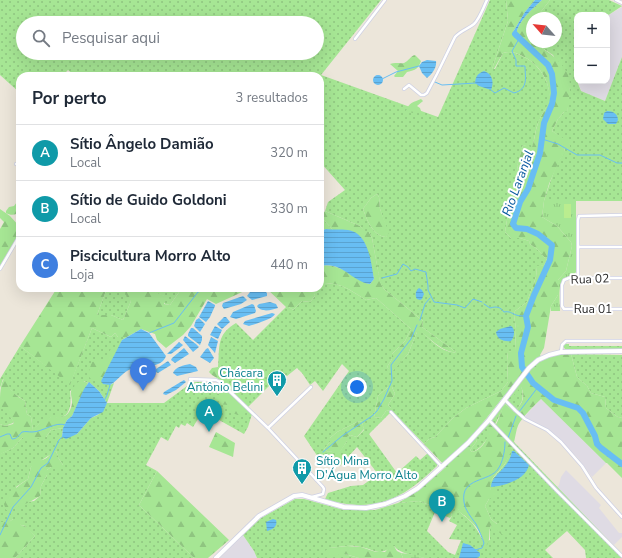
<!DOCTYPE html>
<html lang="pt">
<meta charset="utf-8">
<style>
:root{--surface:#fff;--page:#f6f6f7;--text:#1f2937;--muted:#747a83;--line:#e0e1e3;--accent:#db2777}
body{margin:0;font-family:"Nunito Sans",sans-serif;background:var(--page);color:var(--text)}
.controls{position:absolute;right:12px;top:12px;display:grid;overflow:hidden;border-radius:8px;box-shadow:0 4px 16px #0002}
.controls button{width:36px;height:36px;display:grid;place-items:center;padding:0;border:0;border-bottom:1px solid var(--line);background:var(--surface);color:var(--text);font:20px sans-serif}
.compass{position:absolute;left:526px;top:12px;width:36px;height:36px;border-radius:50%;background:var(--surface);box-shadow:0 4px 16px #0002;rotate:297deg}
.you{position:absolute;left:357px;top:387px;width:14px;height:14px;margin:-10px;border:3px solid #fff;border-radius:50%;background:#1a73e8;box-shadow:0 0 0 6px #1a73e833}
.badge{display:grid;place-items:center;width:26px;height:26px;border-radius:50%;background:var(--accent);color:#fff;font-size:13px;font-weight:700}
.pin{position:absolute;translate:-50% -33px;filter:drop-shadow(0 1px 2px #0008)}
.pin::after{content:'';position:absolute;top:21px;width:14px;height:12px;background:inherit;clip-path:polygon(0 0,100% 0,50% 100%)}
.list{margin:0;padding:0;list-style:none}
h2{display:flex;justify-content:space-between;align-items:center;height:52px;margin:0;padding:0 16px;font-size:17px}
h2 small{font-size:13px;font-weight:400;color:var(--muted)}
.list li{display:grid;grid-template-columns:26px 1fr auto;gap:12px;align-items:center;box-sizing:border-box;height:56px;padding:0 16px;border-top:1px solid var(--line)}
.list b{display:block;font-size:15px;white-space:nowrap}
.list p{margin:0;font-size:13px;white-space:nowrap;color:var(--muted)}
.list em{font-size:13px;font-style:normal;color:var(--muted)}
.icon{flex:none;width:22px;height:22px;fill:none;stroke:currentColor;stroke-width:2;stroke-linecap:round;stroke-linejoin:round}
.map{position:relative;flex:none;width:622px;height:558px;overflow:hidden}
.search{position:absolute;background:var(--surface);box-shadow:0 4px 16px #0002;left:16px;top:16px;width:308px;height:44px;display:flex;align-items:center;gap:10px;box-sizing:border-box;padding:0 14px;border-radius:22px;color:var(--muted);font-size:15px}
.panel{position:absolute;background:var(--surface);box-shadow:0 4px 16px #0002;left:16px;top:72px;width:308px;height:220px;border-radius:12px}
.map>svg:first-child{display:block}
.industrial{fill:#dfdbe4}
.grass{fill:url(#grass-dots);fill-rule:evenodd}
.forest{fill:url(#forest-firs);fill-rule:evenodd}
.wetland{fill:url(#wetland-marsh)}
.park{fill:url(#park-tufts)}
.pitch{fill:#baed8f}
.water{fill:url(#water-rules)}
.lines{fill:none;stroke-linecap:round;stroke-linejoin:round}
.stream{stroke:#68bef3;stroke-width:1}
.river{stroke:#68bef3;stroke-width:6}
.minor-casing{stroke:#cfd1e3;stroke-width:4}
.secondary-casing{stroke:#cfd1e3;stroke-width:5.5}
.minor{stroke:#fff;stroke-width:2.5}
.secondary{stroke:#fff;stroke-width:4}
.labels{text-anchor:middle;stroke-width:4;stroke-linejoin:round;paint-order:stroke}
.street-label{font-size:12px;fill:#292929;stroke:#fff}
.culture-label{font-size:12px;fill:#0d838f;stroke:#fff;text-anchor:end}
.water-label{font-size:13px;font-style:italic;fill:#07599f;stroke:#fff}
</style>
<div class="map">
<svg width="622" height="558" viewBox="0 0 622 558">
<defs>
<pattern id="grass-dots" width="8" height="8" patternUnits="userSpaceOnUse"><rect width="8" height="8" fill="#a6e694"/><path d="M2 2h.1M6 6h.1" fill="none" stroke="#8fc580" stroke-width="1.8" stroke-linecap="round"/></pattern>
<pattern id="forest-firs" width="22" height="20" patternUnits="userSpaceOnUse"><rect width="22" height="20" fill="#a6e694"/><path d="M5 1l3.5 6h-7zM16 11l3.5 6h-7z" fill="#8fc580"/></pattern>
<pattern id="wetland-marsh" width="20" height="14" patternUnits="userSpaceOnUse"><rect width="20" height="14" fill="#a6e694"/><path d="M1 5h8M5 5V1M11 12h8M15 12V8" fill="none" stroke="#8fc580"/></pattern>
<pattern id="park-tufts" width="24" height="20" patternUnits="userSpaceOnUse"><rect width="24" height="20" fill="#a6e694"/><path d="M3 7l-1-3M5 7V3M7 7l1-3M15 17l-1-3M17 17v-4M19 17l1-3" fill="none" stroke="#8fc580"/></pattern>
<pattern id="water-rules" width="6" height="5" patternUnits="userSpaceOnUse"><rect width="6" height="5" fill="#68bef3"/><path d="M0 2.5h6" fill="none" stroke="#5aa3d0"/></pattern>
</defs>
<rect width="100%" height="100%" fill="#ece6da"/>
<path class="industrial" d="M622,7v50l-17,44 -24,-10 -3,-10h29v-65z
M541,399l65,64 -14,14 -13,-18 -22,-23 -14,-10 -19,-9z
M566,470l35,35 -2,3 20,25h3v4l-8,8 -57,-58 2,-2 2,-8z
M243,535l11,16 3,7h-37z"/>
<path class="grass" d="M0,0h381l-60,75 117,42 52,-117h16l2,21 -16,48h3l8,-16c9,-3 15,1 23,5 15,8 28,30 22,47 -3,5 -7,10 -9,16 -4,8 -4,18 -7,27l-9,-3 -5,18 -2,16 -5,17 -6,36 6,6h9l9,3 1,3 7,5 10,11 -3,5 -7,2 -1,10 -9,25 -12,9 -1,4 2,14 -1,22 -7,1 -1,9 1,21 -7,9 -35,17 -13,10 -18,19 -6,2 -5,5 -32,-33 -23,23 28,39 19,-17 4,4 8,-7 9,11v2c-35,34 -63,48 -112,33l3,-6 23,-7 12,-1 15,-11 -21,-27 -17,19 -20,-6 -16,-24 45,-65 -7,-7 -19,27 -8,-10 -5,4 -8,-12 -5,-5 -10,8 -3,-2 -10,7 -26,26 -28,-27 4,-5 -6,-8c2,-21 -2,-32 18,-44l17,17 33,-33h3l4,3 9,-9 8,1 5,-6 -3,-8h8v-5c23,0 28,6 46,17l10,-2 35,31 -6,12 -13,13v5l-5,8 5,4 16,-17 9,-22 4,-1c9,8 22,23 35,21l-34,-25 1,-6 -39,-32 -4,-7 -8,-44 -3,-6h-4l-5,-6 -35,-15 3,-9 17,-12 -25,-28v-86h-245l-7,-6 -6,6h-42v17l-20,-18zM23,23h294v30h-294zM377,194l2,3 1,12 8,24 -2,4c-13,-1 -19,-17 -23,-28l8,-11zM388,387h4l3,7 -7,11 3,3v2l-5,1 -5,7 -7,-1 4,-21zM359,421l3,1 2,8 -7,7 -7,-2 -3,2v4l-9,13 -8,-3 -2,1 -4,-3 6,-7v-4l7,-6z
M550,0h59l13,6 -15,10v-1l-8,-3 -3,3h-19v66l4,10 24,10 17,-44v144h-78c4,-13 8,-25 13,-37 4,-8 7,-8 8,-17h4l1,-3 -18,-13 6,-12 6,-7h4l-1,-6 3,-20 -17,-31 -20,-13h23v-24h-20z
M320,217h1l13,14 -8,-2 -6,2z
M107,288h17l7,13 -8,19 -12,-5h-14z
M142,288h40l-12,17 -5,-1 -2,-3 1,-5z
M92,328l19,9 4,-4 3,4h9l-5,3 -3,9 -18,32 9,4 4,-2 -7,20h57l27,-20 5,-1h12l10,12 6,-6 28,26 -4,13 -4,7 -41,-23 -10,16 -6,-4 -2,3 -4,-2 -2,4 -3,-2 -8,15 -7,-4 -15,28 11,6 -18,34 55,53h-179l20,-22 -10,-10 -4,-1 -8,-6 -4,3h-9v-68l13,-6 10,-11h23l5,-7 12,-2 -1,9 15,-3 14,-16 7,-3 9,-12 -8,-12 -10,-9 -1,1 -4,-2 -14,10c2,16 0,30 -19,26l-12,7 -6,7 -2,-14 -4,-3 -2,-13 -12,-8 -10,-14 -3,9v-9l20,-33 50,38zM56,451l3,8 4,6 -12,2 -4,3v5l-6,11 -1,10 -6,5 -7,1 -11,-15 12,-8 3,-12z
M565,344h4v2h53v3h-57l-2,-3z
M571,354l51,1v62l-3,1 -13,-10 -1,-11 -14,-4 -4,-7 -10,-9z
M521,386c4,11 1,18 -7,26l-9,-8c-7,13 -18,44 -33,48l-2,-2 7,-9 -4,-6 35,-43z
M0,402l14,20 -1,1 -8,3 -5,-2z
M514,442l108,112v4h-36l-1,-8 -18,-19 -22,19 8,8h-129c-10,-4 -23,-3 -30,-12 -18,11 -17,4 -33,1 -11,-3 -22,0 -32,1 10,5 20,7 30,10h-102l-3,-7 -11,-16 18,-17 34,-19h9l40,11h31l23,-7 21,-2 13,5 3,6 -8,19 21,21 7,3 6,-15 -12,-1 8,-14 -8,-4 3,-5 -1,-4 5,-6c3,3 3,5 6,8 12,9 14,14 22,28l6,-2v-12l1,-3 6,-1 -6,-5 -6,-13 4,-7 2,-9 -1,-2v-6l15,-18z"/>
<path class="forest" d="M506,0h29l-10,12 -12,20 6,6 -3,-4c3,-14 16,-25 26,-34h8l-14,18h-4c0,9 -8,16 0,24 16,9 39,24 38,45 0,9 -3,16 -2,25h-4l-6,7 -6,12 14,9h3l1,4v3h-5l-1,7 -5,7 -10,23 -5,17 -2,16 15,9 14,16 1,4 -6,25 -8,9v15l-7,11 -7,42 -4,7 3,5 12,-5 16,-1 6,23 10,9 4,7 14,4 1,11 13,10 3,-1v61l-15,-15h-1l-65,-64c-7,7 -15,14 -21,23 -4,6 -4,13 -6,20 -2,7 -5,14 -8,20 -5,9 -20,18 -15,28l6,1 -1,5 -7,3 -4,7 6,13 16,14 -3,2 -3,-1 -10,-9c-3,7 0,13 -4,20l-3,1c0,-10 -9,-22 -17,-28 -2,-3 -6,-4 -7,-6 -2,-2 -2,-4 -4,-5l-5,5 1,4 -2,2 -15,-6 -3,-6 -13,-5 -21,2 20,-12 28,-24 -22,-23 5,-5 6,-2 18,-19 13,-10 35,-17 7,-9 -1,-21 1,-9 7,-2 1,-21 -2,-14 1,-4 12,-9 9,-25 1,-11 7,-1 3,-5 -10,-11 -7,-5 -1,-3 -9,-3h-9l-6,-6 6,-36 5,-17 2,-16 5,-18 9,2c3,-8 3,-16 6,-24 2,-7 8,-13 10,-20 5,-17 -7,-37 -22,-45 -7,-4 -14,-8 -23,-5l-9,16h-2l16,-48zM521,387c5,10 1,17 -7,25l-9,-8c-5,7 -6,18 -11,23l-4,-2 -3,3 2,5c-3,9 -8,17 -17,19l-2,-2 7,-9 -4,-6 31,-39 4,-4 4,5z
M415,55l6,6c-3,8 -5,9 -14,11l-4,5h-8l-1,-1 4,-5 -8,-7c5,-2 10,0 14,-1 5,-2 6,-7 11,-8z
M421,99l2,2 -6,5 3,2 1,3 -1,2h-7l-7,-2c3,-9 8,-9 15,-12z
M377,194l2,3 1,12 9,24 -3,4c-13,-1 -19,-17 -23,-28l8,-11z
M17,202l3,1v9c-4,3 -9,4 -14,1v-2l3,-4 5,-1z
M0,209l10,7 10,11v5l-20,34v-37l4,-7 -4,-4z
M325,211l35,15 5,5 4,1 3,6 8,43 4,8 39,32 -1,6 34,25c-13,1 -25,-13 -35,-20h-4l-9,22 -16,18 -5,-5 5,-8v-5l13,-13 6,-12 -35,-31 -10,2c-18,-11 -23,-17 -46,-17v-17c18,-4 31,10 46,17l4,1 4,-5c-4,-15 -5,-44 -24,-48 -5,-1 -11,-1 -16,0l-13,-14z
M57,288h50l-10,27h14l12,5 8,-19 -4,-3 -3,-10c17,0 25,1 41,8l-1,5v3l6,1 12,-17h69l-35,16 -9,-5 -16,27 -8,9 -17,13 -9,-8 -2,-6 -14,-5 -14,8h-9l-3,-4 -4,4 -19,-9 -22,57 -50,-39z
M266,288h47l2,8 -5,6 -8,-1 -9,9 -4,-3h-3z
M111,348l5,5 -15,28c-16,0 -13,-8 -9,-19l15,-3z
M218,367l7,8 -5,5 -8,-5 -3,-3 3,-4z
M5,378l3,2c0,11 9,16 17,21l2,13 4,3 2,13c3,-3 7,-8 12,-11 8,-5 19,3 25,-9 7,-14 -8,-17 11,-30l7,3 -16,33 -5,4 -4,8 -12,2 -5,7 -18,3 -5,-3 -10,11 -12,6h-1v-30l5,2 8,-2 1,-2c-4,-6 -12,-13 -14,-19 0,-7 0,-21 5,-25z
M388,387h4l3,7 -7,11 3,3v2l-5,1 -5,7 -7,-1 4,-21z
M229,392l17,17 -2,3 -6,3 -6,-2 -4,-8 -9,-1v-10z
M359,421l3,1 2,7 -7,8 -7,-2 -3,2v4l-9,14 -8,-4 -2,1 -4,-3 6,-7v-4l7,-6z
M216,432l19,11 -2,14 -24,-10z
M56,451l3,8 4,6 -1,2h-11l-4,3v5l-6,11 -1,10c-6,4 -27,15 -34,14l-2,-6c7,-12 12,-17 24,-25l3,-12 4,-6c6,0 13,-2 16,-8z
M157,471l72,69 -21,18h-14l-55,-53z
M13,519h5l3,6 6,2 8,9 -20,22h-15v-36h9z
M347,546l14,1 15,5h9l5,-6h4l3,5 4,2 2,5h-44l-14,-4 -15,2 -5,-5 4,-3z"/>
<path class="wetland" d="M401,553l15,2 8,3h-21z"/>
<path class="park" d="M544,201h32v71c-3,5 -7,3 -11,6 -8,4 -5,25 -5,33h-9v-5l7,-11v-15l8,-9 6,-25 -1,-4 -14,-16 -15,-9z"/>
<path class="pitch" d="M564,204h7v14h-7z"/>
<path class="water" d="M535,0h7c-10,9 -23,20 -26,34l3,5 -5,-2 -1,-5 12,-20z
M427,60l9,1c1,7 -4,13 -9,17l-5,-5 -3,-7 3,-4z
M484,71c9,3 10,12 7,19l-12,-4 -4,-3c1,-7 2,-9 9,-12z
M373 80a5 5 0 1 1 10 0a5 5 0 1 1-10 0Z
M607,111c6,0 11,3 11,9l-2,4h-8l-5,-5 1,-6z
M326,229c7,1 14,0 22,1 21,3 23,33 26,49l-4,5c-18,-2 -27,-23 -50,-18v-35z
M419,288l3,2 2,4 -2,5 -2,1 -3,-1c-2,-3 -2,-8 2,-11z
M262,289l5,4v3l-15,4 -5,-4 3,-4z
M243,296l4,4 -6,4 -17,5 -2,-3 1,-3z
M208,301l7,4v1l-5,11 -4,5 -7,-5z
M270,302l6,2 2,4c-6,2 -17,5 -21,-2l2,-2z
M252,304l2,1 2,6 -1,2 -19,6 -6,-2 3,-5z
M272,313l3,1c-2,5 -20,10 -26,12l-6,-2 2,-3z
M224,317h2l4,5 -8,7 -5,-5z
M199,318l6,6 -5,8 -6,-6 2,-6z
M215,326l7,4 -4,9 -8,-4z
M511,326l2,2c2,4 1,10 -2,13 -6,1 -14,-1 -15,-9l4,-3z
M191,328h2l9,8v4l-2,5 -12,-9v-2z
M141,329l8,4 17,23c-4,12 -20,9 -31,12 -12,2 -16,12 -25,17l-7,-1 -2,-3 21,-41z
M185,336l11,8 3,3 -6,5 -10,-12z
M211,337l7,4 -3,12 -7,-8z
M179,342l4,3 -1,1 -11,8h-4z
M184,348l5,6 -14,9 -4,-3 1,-2z
M208,348l6,10 -4,5 -10,-6 6,-8z
M168,361l3,4 -13,8 -2,-1v-3z
M190,364l6,3 2,4 -21,5 -4,-3c2,-6 11,-8 17,-9z
M184,380l2,2 -10,8 -10,5 -3,-1 1,-2z
M89,382l10,9 8,12 -4,9 -12,6 -14,16 -11,5 -4,-2 1,-9 4,-8 5,-4 12,-27z
M512,451h2l15,14c-3,15 -26,21 -38,22 0,-9 9,-14 14,-21 4,-5 6,-9 7,-15z
M273,519l3,1c2,6 -3,10 -9,11l-1,-9z
M463,543l7,2 10,8v3l-3,2h-18z"/>
<g class="lines">
<path class="stream" d="M382,79l14,-7 23,-6
M435,82l7,3 34,-2
M491,90l4,3 9,-5 10,5c15,-4 11,-16 11,-27h-9v-6l-4,-9 7,-12
M542,139l16,5 19,11h23l17,8h5
M382,278l15,-4 6,-10 5,3 3,4 4,-2 11,3 2,14v4l6,12 23,3 8,3 8,-9 9,3
M484,304l6,4c7,-2 10,-1 14,4 6,-1 7,1 12,3 3,1 7,1 10,1
M420,320l5,-16 5,-6
M149,333l25,-10 24,-31 10,-4
M104,401l3,-6 3,-10
M519,412l19,-25
M0,437l7,-3h3l2,5c5,0 7,-4 10,-7 4,-1 6,0 10,0 11,0 23,-11 34,-7
M508,438l8,-22
M323,452l19,-16 30,-20 5,-5 7,-12 8,-18 -1,-16 20,-26 6,-14
M0,535l13,-28 18,-20 10,-19 7,-5 11,-23 3,-3
M475,550l7,-2 2,-5c-2,-6 -5,-13 -8,-19 -5,-7 -11,-14 -12,-22 -4,-25 26,-20 34,-33 5,-7 7,-19 7,-27"/>
<path class="river" d="M515,34l33,31 4,9 2,19 -2,11 -8,19 -4,30 -12,36 -8,13 -7,22 3,4 11,1 11,5 14,11 -2,15 -16,35 -8,21 2,11 -7,26 1,14 11,16 21,17 24,8 5,5 12,23 2,8 4,4 21,16"/>
<defs>
<path id="minor" d="M616,0l6,3
M355,39l30,-39
M404,89l5,-4 12,10h3l3,-2 10,-19 18,-37c5,-6 13,-8 19,-13 6,-6 9,-16 13,-24
M16,164l4,2
M578,247h44
M0,269l20,-34
M578,278v-58l1,-4 43,-1
M622,278h-53l-5,2 -2,5v21l2,3h58
M561,352l1,-7 4,-4h56
M190,379l26,1 4,2 48,46 55,59 1,2 -1,5 -11,3
M505,400l11,11 9,8 22,11 14,12 21,24 14,22 26,29
M391,412l51,55
M489,420l68,71 65,65
M268,428l43,-41"/>
<path id="secondary" d="M216,558l43,-42 35,-20 8,-1 42,12 22,1 19,-4 20,-8 13,-8 50,-45 21,-23 40,-52 9,-8 11,-5 12,-3 61,-1"/>
</defs>
<use href="#minor" class="minor-casing"/>
<use href="#secondary" class="secondary-casing"/>
<use href="#minor" class="minor"/>
<use href="#secondary" class="secondary"/>
</g>
<defs>
<symbol id="building-pin" viewBox="-11 -11 22 30"><path d="M0 17L-7.5 6A9.5 9.5 0 1 1 7.5 6Z" fill="#0f9aa8" stroke="#fff"/><path d="M-4-6H4V6H1V3H-1V6H-4ZM-2.5-4.3h1.7v1.8h-1.7ZM.8-4.3h1.7v1.8H.8ZM-2.5-1h1.7V.8h-1.7ZM.8-1h1.7V.8H.8Z" fill="#fff"/></symbol>
</defs>
<g fill-rule="evenodd">
<use href="#building-pin" x="266" y="369" width="22" height="30"/>
<use href="#building-pin" x="291" y="457" width="22" height="30"/>
</g>
<g class="labels">
<g class="street-label">
<text transform="translate(590 279) rotate(-2)" y="4">Rua 02</text>
<text x="593" y="313">Rua 01</text>
</g>
<g class="culture-label">
<text x="263" y="377">Chácara<tspan x="263" dy="14">Antônio Belini</tspan></text>
<text x="316" y="465" text-anchor="start">Sítio Mina<tspan x="316" dy="14">D'Água Morro Alto</tspan></text>
</g>
<g class="water-label">
<text transform="translate(517 183) rotate(-70)" y="5">Rio Laranjal</text>
</g>
</g>
</svg>
<div class="controls">
<button>+</button>
<button>−</button>
</div>
<svg class="compass" viewBox="-18 -18 36 36"><path d="M0-13l5 13h-10z" fill="#e53935"/><path d="M0 13l5-13h-10z" fill="#747a83"/></svg>
<div class="you"></div>
<div class="pin badge" style="left:209px;top:432px;background:#0f9aa8">A</div>
<div class="pin badge" style="left:442px;top:522px;background:#0f9aa8">B</div>
<div class="pin badge" style="left:143px;top:391px;background:#3f7fe0">C</div>
<div class="search"><svg class="icon" aria-label="search" viewBox="0 0 24 24"><circle cx="10" cy="10" r="6"/><path d="M15 15l6 6"/></svg>Pesquisar aqui</div>
<section class="panel">
<h2>Por perto<small>3 resultados</small></h2>
<ul class="list">
<li><span class="badge" style="background:#0f9aa8">A</span><div><b>Sítio Ângelo Damião</b><p>Local</p></div><em>320 m</em></li>
<li><span class="badge" style="background:#0f9aa8">B</span><div><b>Sítio de Guido Goldoni</b><p>Local</p></div><em>330 m</em></li>
<li><span class="badge" style="background:#3f7fe0">C</span><div><b>Piscicultura Morro Alto</b><p>Loja</p></div><em>440 m</em></li>
</ul>
</section>
</div>
